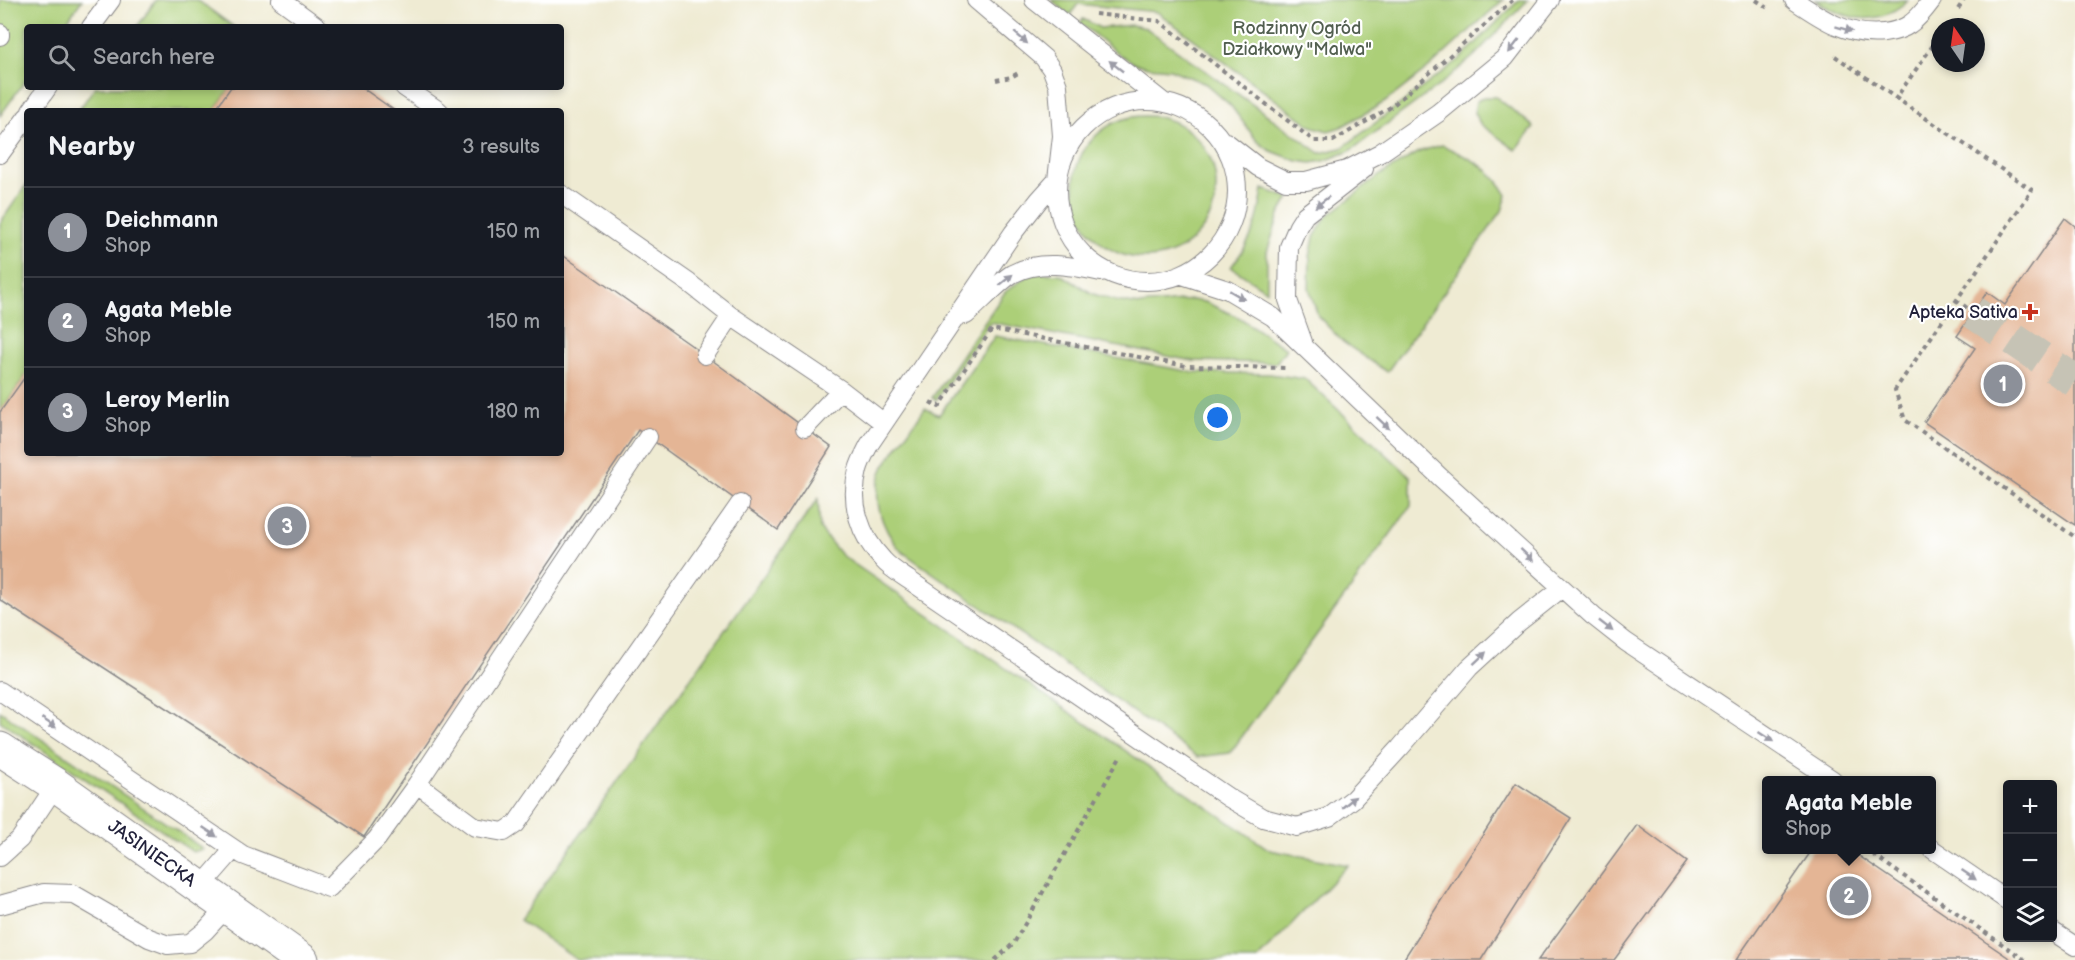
<!DOCTYPE html>
<meta charset="utf-8">
<style>
:root{--surface:#171b24;--page:#20242c;--text:#f1f3f6;--muted:#9ea1a6;--line:#363941;--accent:#8c9099}
body{margin:0;font-family:"Balsamiq Sans",sans-serif;background:var(--page);color:var(--text)}
.controls{position:absolute;right:18px;bottom:18px;display:grid;overflow:hidden;border-radius:6px;box-shadow:0 3px 9px #0003}
.controls button{width:54px;height:54px;display:grid;place-items:center;padding:0;border:0;border-bottom:2px solid var(--line);background:var(--surface);color:var(--text);font:30px sans-serif}
.compass{position:absolute;left:1931px;top:18px;width:54px;height:54px;border-radius:50%;background:var(--surface);box-shadow:0 3px 9px #0003;rotate:347deg}
.you{position:absolute;left:1218px;top:418px;width:21px;height:21px;margin:-15px;border:4px solid #fff;border-radius:50%;background:#1a73e8;box-shadow:0 0 0 9px #1a73e833}
.badge{display:grid;place-items:center;width:39px;height:39px;border-radius:50%;background:var(--accent);color:#fff;font-size:20px;font-weight:700}
.pin{position:absolute;translate:-50% -50%;border:3px solid #fff;box-shadow:0 2px 6px #0006}
.popup{position:absolute;left:1762px;top:776px;width:174px;height:78px;box-sizing:border-box;display:grid;place-content:center;border-radius:6px;background:var(--surface);filter:drop-shadow(0 2px 4px #0005);font-size:20px;white-space:nowrap;color:var(--muted)}
.popup b{font-size:22px;color:var(--text)}
.popup::after{content:'';position:absolute;left:50%;top:100%;margin-left:-12px;border:12px solid transparent;border-top-color:var(--surface)}
.list{margin:0;padding:0;list-style:none}
h2{display:flex;justify-content:space-between;align-items:center;height:78px;margin:0;padding:0 24px;font-size:26px}
h2 small{font-size:20px;font-weight:400;color:var(--muted)}
.list li{display:grid;grid-template-columns:39px 1fr auto;gap:18px;align-items:center;box-sizing:border-box;height:90px;padding:0 24px;border-top:2px solid var(--line)}
.list b{display:block;font-size:22px;white-space:nowrap}
.list p{margin:0;font-size:20px;white-space:nowrap;color:var(--muted)}
.list em{font-size:20px;font-style:normal;color:var(--muted)}
.icon{flex:none;width:33px;height:33px;fill:none;stroke:currentColor;stroke-width:2;stroke-linecap:round;stroke-linejoin:round}
.map{position:relative;flex:none;width:2075px;height:960px;overflow:hidden}
.search{position:absolute;background:var(--surface);box-shadow:0 3px 9px #0003;left:24px;top:24px;width:540px;height:66px;display:flex;align-items:center;gap:15px;box-sizing:border-box;padding:0 21px;border-radius:6px;color:var(--muted);font-size:22px}
.panel{position:absolute;background:var(--surface);box-shadow:0 3px 9px #0003;left:24px;top:108px;width:540px;height:348px;border-radius:6px}
.map>svg:first-child{display:block}
.green{fill:#accf78;stroke:#67785a;stroke-width:1.5}
.building{fill:#e4b595}
.lines{fill:none;stroke-linecap:round;stroke-linejoin:round}
.street-tunnel{stroke:#c6c3b5;stroke-width:33;stroke-dasharray:33 16;stroke-linecap:butt}
.lane-casing{stroke:#888687;stroke-width:20}
.street-casing{stroke:#888687;stroke-width:35}
.path{stroke:#888687;stroke-width:4;stroke-dasharray:4.5 4.5;stroke-linecap:butt}
.lane{stroke:#fff;stroke-width:18}
.street{stroke:#fff;stroke-width:33}
.oneway{fill:#9c9ca7}
.poi-dot{fill:#c8321e;stroke:#fff;stroke-width:2}
.labels{text-anchor:middle;stroke-width:4.5;stroke-linejoin:round;paint-order:stroke}
.park-label{font-size:18px;fill:#525f50;stroke:#fff}
.poi-label{font-size:18px;fill:#22223b;stroke:#fff;text-anchor:end}
.street-label{font-size:18px;fill:#22223b;stroke:#fff}
</style>
<div class="map">
<svg width="2075" height="960" viewBox="0 0 2075 960">
<rect width="100%" height="100%" fill="#fff"/>
<filter id="ink" filterUnits="userSpaceOnUse"><feTurbulence type="fractalNoise" baseFrequency=".0167" numOctaves="2"/><feDisplacementMap in="SourceGraphic" scale="12" xChannelSelector="R" yChannelSelector="G"/><feConvolveMatrix kernelMatrix="1 2 1 2 8 2 1 2 1" color-interpolation-filters="sRGB"/></filter>
<filter id="wash" filterUnits="userSpaceOnUse"><feTurbulence type="fractalNoise" baseFrequency=".008" numOctaves="4" result="noise"/><feDisplacementMap in="SourceGraphic" scale="24" xChannelSelector="R" yChannelSelector="G"/><feGaussianBlur stdDeviation="1.35" result="paint"/><feColorMatrix in="noise" values="0 0 0 0 0 0 0 0 0 0 0 0 0 0 0 0 0 1.4 0 .05"/><feComposite in="paint" operator="in"/></filter>
<g filter="url(#wash)">
<rect width="100%" height="100%" fill="#efebd3"/>
<path class="green" d="M0,0h82l-19,27h-36v51l-27,38z
M156,0h41l37,27h-97z
M1051,0h452l-73,67 -45,35 -44,25 -13,4 -17,-5 -154,-114 -79,-8 -8,11z
M1519,0h9l-54,56 -33,28 -91,67 -26,10 -13,2 -14,-2 -28,-11 -12,-9 -26,-35 -25,-22 -36,-15 -22,-2 -12,-3 -16,-9 -40,-32 3,-4 17,9 32,-3 14,3 174,125 22,-5 118,-89z
M1815,0h93c-30,28 -61,21 -93,0z
M95,87h136l-17,24h-136z
M1483,97h13l38,30 -18,23 -36,-26 -6,-11 2,-11z
M1074 187a71 71 0 1 1 142 0a71 71 0 1 1-142 0Z
M1442,145c28,13 49,22 65,50l-5,16 -115,161 -44,-30 -25,-26 -9,-28 1,-31 4,-20 12,-20 54,-42 41,-24z
M27,184v190l-27,38v-189z
M1263,189l26,9 -10,17 -12,37v39l-36,-24c22,-28 27,-44 32,-78z
M1038,273l22,1 33,20 23,7 24,4 52,-5 13,2 35,16 46,31 -10,14 -83,-2 -203,-39 -54,78 -4,-2 73,-106 22,-16z
M995,336l197,36 78,2 35,5 106,98v29l-181,247 -32,4 -297,-206c-21,-24 -31,-56 -17,-85l41,-58 14,7z
M818,499l2,30 21,26 429,295 78,15 -91,95h-680l-58,-40z
M0,711l182,123 21,15 -10,3 -193,-131z"/>
<g id="blocks">
<path class="building" d="M231,87h94l2,2 2,-2h32l34,24h-181z
M2065,218l10,8v299l-151,-103 51,-74 -18,-12 30,-44 18,13z
M561,254l144,101 126,92 -53,83 -140,-100 -274,407 -364,-237v-188l27,-38v79h534z
M1516,783l55,35 -90,142h-78z
M1637,825l50,37 -73,98h-76z
M1812,850h38l162,110h-276z"/>
</g>
</g>
<g filter="url(#ink)">
<use href="#blocks" fill-opacity="0" stroke="#888687" stroke-width="1.5"/>
<g class="lines">
<path class="street-tunnel" d="M1973,312l102,69"/>
<defs>
<path id="lane" d="M281,0l37,27
M976,0l68,58 8,12 6,16 4,50 -5,44 -18,20 -26,33 -144,212c-4,8 -9,17 -11,25 -9,33 2,66 25,90 7,8 17,14 26,20l320,218 34,20 34,9 32,-10 24,-18 47,-51 69,-80 50,-46 43,-34
M1034,0l128,101
M1794,0c28,19 54,37 90,33 8,-1 19,-4 26,-9 9,-6 16,-16 22,-24
M91,27l20,-27
M0,33v3
M404,87l35,24
M1057 191a90 90 0 1 1 180 0a90 90 0 1 1-180 0Z
M31,111l17,-24
M1226,142l32,25 28,14h20l41,-11 33,-17 58,-40 67,-55 45,-58
M0,154l27,-37
M561,194l128,89 42,33 110,74 43,33
M1182,275l46,15 45,27 167,160 153,139 33,26 207,138
M966,315c12,-10 34,-34 46,-41 28,-15 60,-8 89,-2
M1303,342l-15,-42 1,-53 9,-21 7,-11 59,-46
M705,355l26,-39
M805,428l36,-38
M0,691l243,164 86,33 48,-49 40,-55 58,43 29,5 12,-8 224,-320
M417,784l231,-347
M1932,849l76,52
M0,857l20,-18 36,-54
M200,888l34,-39
M0,905l44,-12 29,1 76,44 19,7 22,-2 15,-12 22,-24
M2052,931l23,15"/>
<path id="street" d="M0,749l56,36 246,175"/>
</defs>
<use href="#lane" class="lane-casing"/>
<use href="#street" class="street-casing"/>
<path class="path" d="M1756,0l12,8
M1958,9l6,-9
M1095,14l64,7 155,120h19l58,-34 122,-107
M1938,38l-42,60 136,92 -137,200 10,30 170,117
M1835,56l61,42
M996,80l15,-3 9,-5
M1956,300l17,12
M930,402l9,5 53,-78 194,37 101,2
M1866,850l159,110
M995,960l19,-17 107,-188"/>
<use href="#lane" class="lane"/>
<use href="#street" class="street"/>
</g>
<defs><path id="oneway-solid" d="M-6-.8H1V-3.2L6.5 0L1 3.2V.8H-6Z" transform="scale(1.5)"/></defs>
<g class="oneway">
<use href="#oneway-solid" transform="translate(1844 29) rotate(17)"/>
<use href="#oneway-solid" transform="translate(1021 38) rotate(41)"/>
<use href="#oneway-solid" transform="translate(1514 46) rotate(128)"/>
<use href="#oneway-solid" transform="translate(1116 66) rotate(-142)"/>
<use href="#oneway-solid" transform="translate(1322 202) rotate(142)"/>
<use href="#oneway-solid" transform="translate(1006 280) rotate(-39)"/>
<use href="#oneway-solid" transform="translate(1237 295) rotate(31)"/>
<use href="#oneway-solid" transform="translate(1383 423) rotate(43)"/>
<use href="#oneway-solid" transform="translate(1527 555) rotate(43)"/>
<use href="#oneway-solid" transform="translate(1606 626) rotate(38)"/>
<use href="#oneway-solid" transform="translate(1480 658) rotate(-43)"/>
<use href="#oneway-solid" transform="translate(49 723) rotate(34)"/>
<use href="#oneway-solid" transform="translate(1766 737) rotate(33)"/>
<use href="#oneway-solid" transform="translate(1349 802) rotate(-40)"/>
<use href="#oneway-solid" transform="translate(210 832) rotate(34)"/>
<use href="#oneway-solid" transform="translate(1969 875) rotate(34)"/>
</g>
</g>
<path class="poi-dot" d="M2027 303h6v6h6v6h-6v6h-6v-6h-6v-6h6z"/>
<g class="labels">
<g class="park-label">
<text x="1297" y="34">Rodzinny Ogród<tspan x="1297" dy="21">Działkowy "Malwa"</tspan></text>
</g>
<g class="poi-label">
<text x="2018" y="318">Apteka Sativa</text>
</g>
<g class="street-label">
<text transform="translate(152 853) rotate(35)" y="6">JASINIECKA</text>
</g>
</g>
</svg>
<div class="controls">
<button>+</button>
<button>−</button>
<button><svg class="icon" aria-label="layers" viewBox="0 0 24 24"><path d="M12 4l9 5-9 5-9-5zM3 14l9 5 9-5"/></svg></button>
</div>
<svg class="compass" viewBox="-18 -18 36 36"><path d="M0-13l5 13h-10z" fill="#e53935"/><path d="M0 13l5-13h-10z" fill="#9ea1a6"/></svg>
<div class="you"></div>
<div class="pin badge" style="left:2003px;top:384px">1</div>
<div class="pin badge" style="left:1849px;top:896px">2</div>
<div class="popup"><b>Agata Meble</b>Shop</div>
<div class="pin badge" style="left:287px;top:526px">3</div>
<div class="search"><svg class="icon" aria-label="search" viewBox="0 0 24 24"><circle cx="10" cy="10" r="6"/><path d="M15 15l6 6"/></svg>Search here</div>
<section class="panel">
<h2>Nearby<small>3 results</small></h2>
<ul class="list">
<li><span class="badge">1</span><div><b>Deichmann</b><p>Shop</p></div><em>150 m</em></li>
<li><span class="badge">2</span><div><b>Agata Meble</b><p>Shop</p></div><em>150 m</em></li>
<li><span class="badge">3</span><div><b>Leroy Merlin</b><p>Shop</p></div><em>180 m</em></li>
</ul>
</section>
</div>
